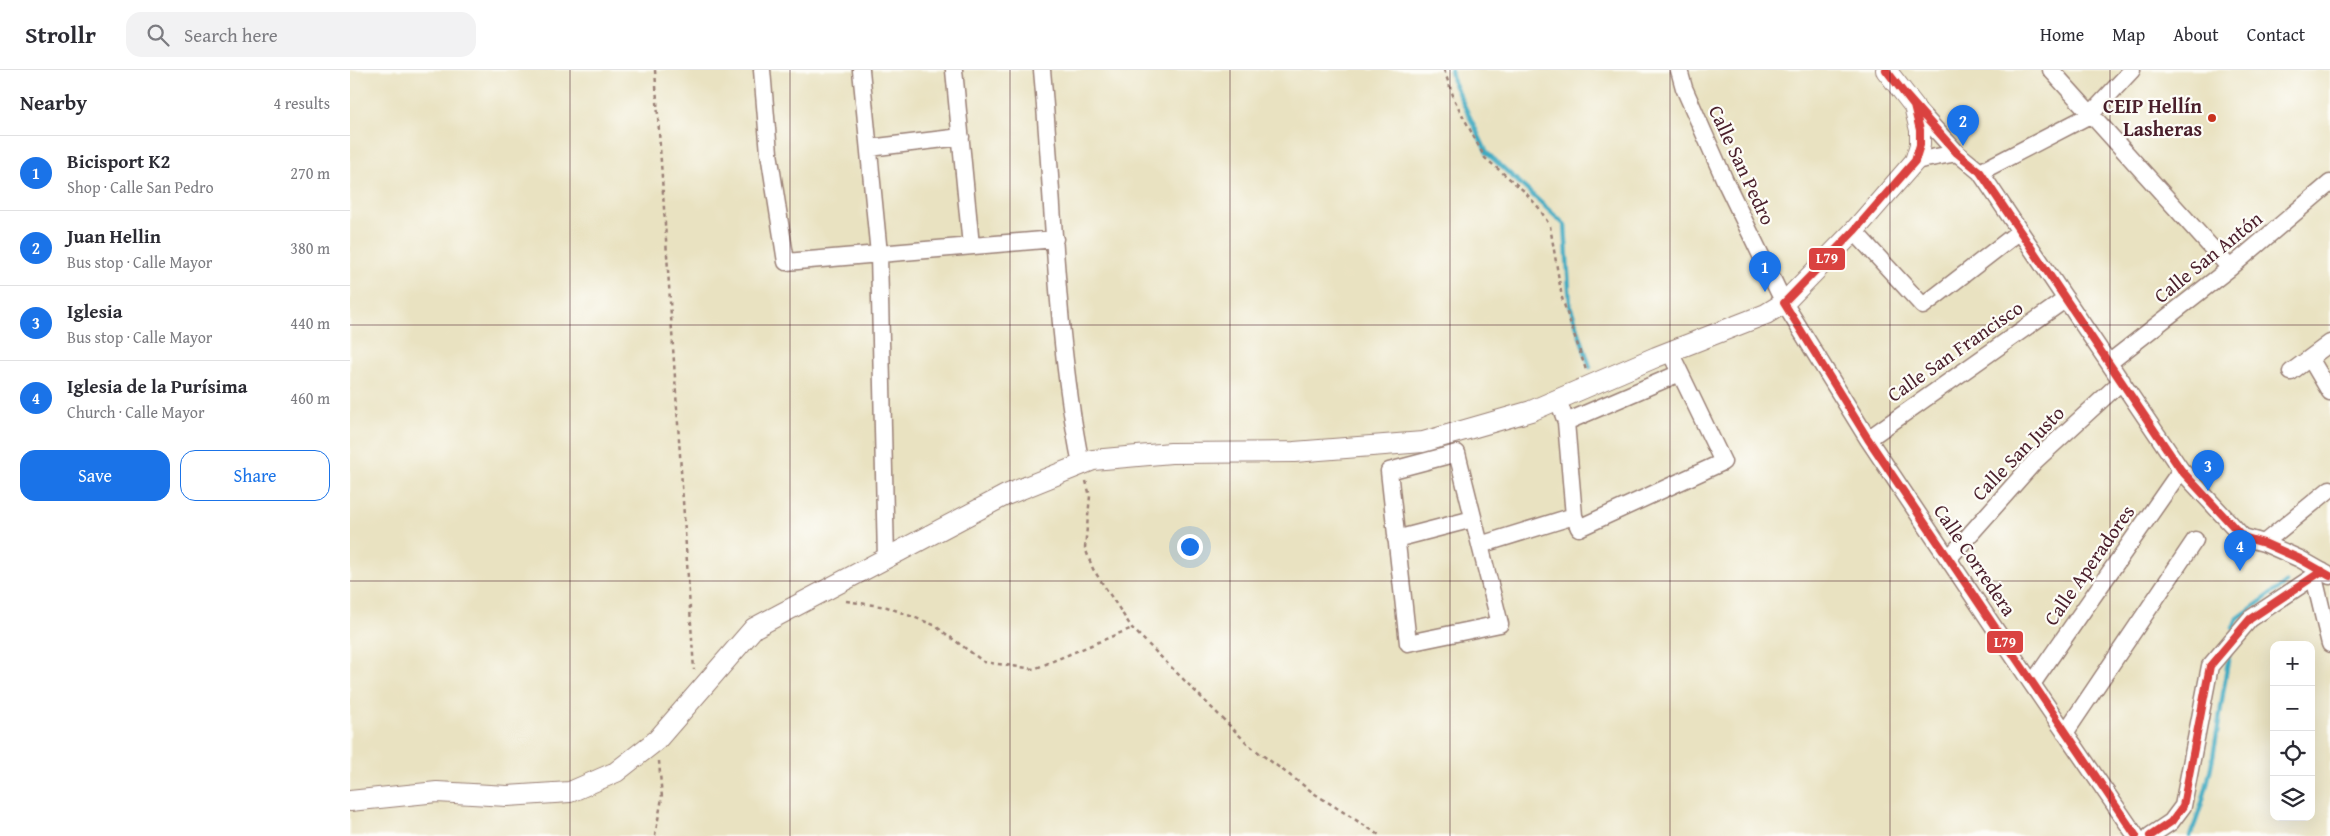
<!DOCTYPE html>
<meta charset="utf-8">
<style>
:root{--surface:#fff;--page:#f2f2f3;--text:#2b2b33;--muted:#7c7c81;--line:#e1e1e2;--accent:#1a73e8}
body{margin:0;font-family:"Gentium Book Plus",serif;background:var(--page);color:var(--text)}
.controls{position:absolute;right:15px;bottom:15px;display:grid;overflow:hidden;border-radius:10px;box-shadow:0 5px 20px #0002}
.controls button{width:45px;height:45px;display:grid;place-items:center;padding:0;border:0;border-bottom:1px solid var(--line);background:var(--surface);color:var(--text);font:25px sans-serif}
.you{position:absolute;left:839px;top:476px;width:18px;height:18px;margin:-12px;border:4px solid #fff;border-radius:50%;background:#1a73e8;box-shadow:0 0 0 8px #1a73e833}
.badge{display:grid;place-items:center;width:32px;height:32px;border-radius:50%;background:var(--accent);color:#fff;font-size:16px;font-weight:700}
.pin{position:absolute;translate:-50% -41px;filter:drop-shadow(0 1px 2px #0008)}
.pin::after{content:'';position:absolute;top:26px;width:18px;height:15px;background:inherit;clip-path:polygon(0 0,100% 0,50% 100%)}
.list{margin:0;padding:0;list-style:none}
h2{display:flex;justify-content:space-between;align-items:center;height:65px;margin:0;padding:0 20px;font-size:21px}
h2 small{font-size:16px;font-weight:400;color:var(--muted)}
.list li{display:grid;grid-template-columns:32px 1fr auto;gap:15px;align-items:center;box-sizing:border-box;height:75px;padding:0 20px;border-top:1px solid var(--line)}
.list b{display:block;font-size:19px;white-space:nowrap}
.list p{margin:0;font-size:16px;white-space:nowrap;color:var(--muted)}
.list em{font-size:16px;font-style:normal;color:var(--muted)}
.actions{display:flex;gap:10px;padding:15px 20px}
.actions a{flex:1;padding:11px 0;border:1px solid var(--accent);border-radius:15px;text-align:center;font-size:18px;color:var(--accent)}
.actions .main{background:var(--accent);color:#fff}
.icon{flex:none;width:28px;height:28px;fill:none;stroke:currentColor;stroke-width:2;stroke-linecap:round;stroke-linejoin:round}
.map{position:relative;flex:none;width:1980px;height:766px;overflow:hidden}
header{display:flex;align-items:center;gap:30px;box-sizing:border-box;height:70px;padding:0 25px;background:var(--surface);border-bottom:1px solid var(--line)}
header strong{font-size:24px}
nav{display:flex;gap:28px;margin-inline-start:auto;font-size:18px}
.search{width:350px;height:45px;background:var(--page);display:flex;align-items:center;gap:12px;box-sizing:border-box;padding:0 18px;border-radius:15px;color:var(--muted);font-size:19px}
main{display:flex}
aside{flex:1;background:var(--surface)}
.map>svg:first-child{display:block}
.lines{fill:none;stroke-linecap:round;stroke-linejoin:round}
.stream{stroke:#41aac1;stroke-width:4.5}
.minor-casing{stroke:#9a8076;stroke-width:19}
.major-casing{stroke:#9a8076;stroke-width:22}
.path{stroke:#9a8076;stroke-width:2.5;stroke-dasharray:4 4;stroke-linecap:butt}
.minor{stroke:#fff;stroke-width:16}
.major{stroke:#fff;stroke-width:20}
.bus-1-casing{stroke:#fdfcf7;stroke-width:11}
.bus-1{stroke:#da4240;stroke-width:8}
.grid{fill:none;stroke:#4a1f2b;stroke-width:1;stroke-opacity:0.55}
.poi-dot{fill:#c8321e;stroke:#fdfcf7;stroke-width:2}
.labels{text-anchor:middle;stroke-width:4.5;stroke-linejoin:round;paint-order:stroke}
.poi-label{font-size:20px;font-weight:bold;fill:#4a1f2b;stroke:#fdfcf7;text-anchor:end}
.street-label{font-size:20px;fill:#4a1f2b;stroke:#fdfcf7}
.line-badge{stroke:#fdfcf7;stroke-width:2}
.badge-label{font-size:14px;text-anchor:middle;font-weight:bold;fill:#fff}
</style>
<header>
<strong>Strollr</strong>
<div class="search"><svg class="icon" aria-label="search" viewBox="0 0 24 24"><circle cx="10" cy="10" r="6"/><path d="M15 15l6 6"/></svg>Search here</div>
<nav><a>Home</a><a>Map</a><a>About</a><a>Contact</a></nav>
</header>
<main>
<aside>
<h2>Nearby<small>4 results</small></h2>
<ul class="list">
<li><span class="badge">1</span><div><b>Bicisport K2</b><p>Shop · Calle San Pedro</p></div><em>270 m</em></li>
<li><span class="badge">2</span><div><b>Juan Hellin</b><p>Bus stop · Calle Mayor</p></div><em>380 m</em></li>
<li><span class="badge">3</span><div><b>Iglesia</b><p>Bus stop · Calle Mayor</p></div><em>440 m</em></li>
<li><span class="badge">4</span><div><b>Iglesia de la Purísima</b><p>Church · Calle Mayor</p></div><em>460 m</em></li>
</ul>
<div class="actions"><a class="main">Save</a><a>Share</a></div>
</aside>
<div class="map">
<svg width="1980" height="766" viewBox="0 0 1980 766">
<rect width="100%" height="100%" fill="#fdfcf7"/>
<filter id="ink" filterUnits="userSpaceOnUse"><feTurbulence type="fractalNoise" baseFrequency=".02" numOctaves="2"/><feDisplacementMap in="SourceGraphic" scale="10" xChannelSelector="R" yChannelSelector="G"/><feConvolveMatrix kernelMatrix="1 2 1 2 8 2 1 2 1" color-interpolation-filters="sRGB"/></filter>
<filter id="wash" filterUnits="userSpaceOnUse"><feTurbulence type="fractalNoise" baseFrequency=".0096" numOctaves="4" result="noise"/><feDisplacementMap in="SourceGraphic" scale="20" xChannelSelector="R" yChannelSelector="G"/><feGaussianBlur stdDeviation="1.12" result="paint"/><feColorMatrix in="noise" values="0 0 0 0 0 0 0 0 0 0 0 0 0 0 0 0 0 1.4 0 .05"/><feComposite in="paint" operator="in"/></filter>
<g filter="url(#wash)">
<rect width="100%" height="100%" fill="#e9e2c1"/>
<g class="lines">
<path class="stream" d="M1101,0l2,12 34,71 78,72 5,80 20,62
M1883,558l5,-10 48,-35
M1840,766c24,-54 29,-123 39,-181"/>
</g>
</g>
<g filter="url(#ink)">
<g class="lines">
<defs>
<path id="minor" d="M412,0l7,83 17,109 269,-23
M511,0l18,184 7,305
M604,0l17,176
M692,0c12,131 13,265 39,394
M1329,0l5,18 42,95 58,120 84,136 164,245 104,152
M1701,0l179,198
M1564,36l43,47 23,19 201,298 62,67 21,6 36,16 30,17
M519,78l92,-11
M1565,91l42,-8
M1630,102l110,-57 42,-45
M1504,161l69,75 97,-75
M1960,288l20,34
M1760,292l120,-94 100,-85
M1941,302l39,-29
M1208,330l8,22 8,94 5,12 144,-66 -53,-110
M1216,352l114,-49
M1518,369l198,-140
M1046,469l77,-20
M1914,473l66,-54
M1130,475l20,79 -92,19 -19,-172 68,-18 23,92 94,-29
M1599,488l87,-98 86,-79
M1964,507l16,67
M1682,614l149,-214
M1715,663l130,-193
M1800,766l21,-14 12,-16 27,-140 40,-47 72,-48"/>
<path id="major" d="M0,731l87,-9 70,4 63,-4 46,-20 41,-32 97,-112 252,-133 87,-35 78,-7 123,-1 129,-10 108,-31 125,-54 110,-43 18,-11 70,-72 61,-70 5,-16v-15l-6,-24 -28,-36"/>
</defs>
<use href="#minor" class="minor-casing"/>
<use href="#major" class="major-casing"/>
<path class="path" d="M305,0l39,600
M1094,0l11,31 30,57 39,33 15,17 11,18 12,72 24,72
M736,411l4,15 -5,52 8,21 39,59 118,118 65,48 66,42
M496,531l41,6 47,18 50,37 50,7 98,-41
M305,766l7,-38 -3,-37"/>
<use href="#minor" class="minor"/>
<use href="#major" class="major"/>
<defs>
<path id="bus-1" d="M1536,0l28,36 6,24v15l-5,16 -61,70 -70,72 84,136 268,397
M1553,22l54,61 23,19 201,298 62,67 21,6 36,16 30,17
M1800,766l21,-14 12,-16 27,-140 40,-47 72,-48"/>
</defs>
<use href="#bus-1" class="bus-1-casing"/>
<use href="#bus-1" class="bus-1"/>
</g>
</g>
<path class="grid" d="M220,0v766M440,0v766M660,0v766M880,0v766M1100,0v766M1320,0v766M1540,0v766M1760,0v766M0,255h1980M0,511h1980"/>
<circle class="poi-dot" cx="1862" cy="48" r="5"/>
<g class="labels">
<g class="poi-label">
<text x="1852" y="43">CEIP Hellín<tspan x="1852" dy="23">Lasheras</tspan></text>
</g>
<g class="street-label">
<text transform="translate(1392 95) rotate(65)" y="7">Calle San Pedro</text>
<text transform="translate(1858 187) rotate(-39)" y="7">Calle San Antón</text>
<text transform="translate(1605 281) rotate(-35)" y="7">Calle San Francisco</text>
<text transform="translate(1668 383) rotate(-46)" y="7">Calle San Justo</text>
<text transform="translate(1625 490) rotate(56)" y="7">Calle Corredera</text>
<text transform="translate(1739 495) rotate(-55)" y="7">Calle Aperadores</text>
</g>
</g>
<g class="line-badge">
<rect x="1458" y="177" width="38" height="24" rx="5" fill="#da4240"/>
<rect x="1636" y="560" width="38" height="24" rx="5" fill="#da4240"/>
</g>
<g class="badge-label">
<text x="1477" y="193">L79</text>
<text x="1655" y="577">L79</text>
</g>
</svg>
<div class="controls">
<button>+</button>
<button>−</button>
<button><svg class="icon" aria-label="locate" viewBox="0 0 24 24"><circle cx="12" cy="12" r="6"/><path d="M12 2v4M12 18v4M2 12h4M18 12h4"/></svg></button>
<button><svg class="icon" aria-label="layers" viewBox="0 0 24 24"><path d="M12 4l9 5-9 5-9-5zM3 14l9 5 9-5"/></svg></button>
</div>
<div class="you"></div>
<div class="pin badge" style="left:1415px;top:222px">1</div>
<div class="pin badge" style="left:1613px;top:76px">2</div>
<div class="pin badge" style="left:1858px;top:421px">3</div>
<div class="pin badge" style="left:1890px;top:501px">4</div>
</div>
</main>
